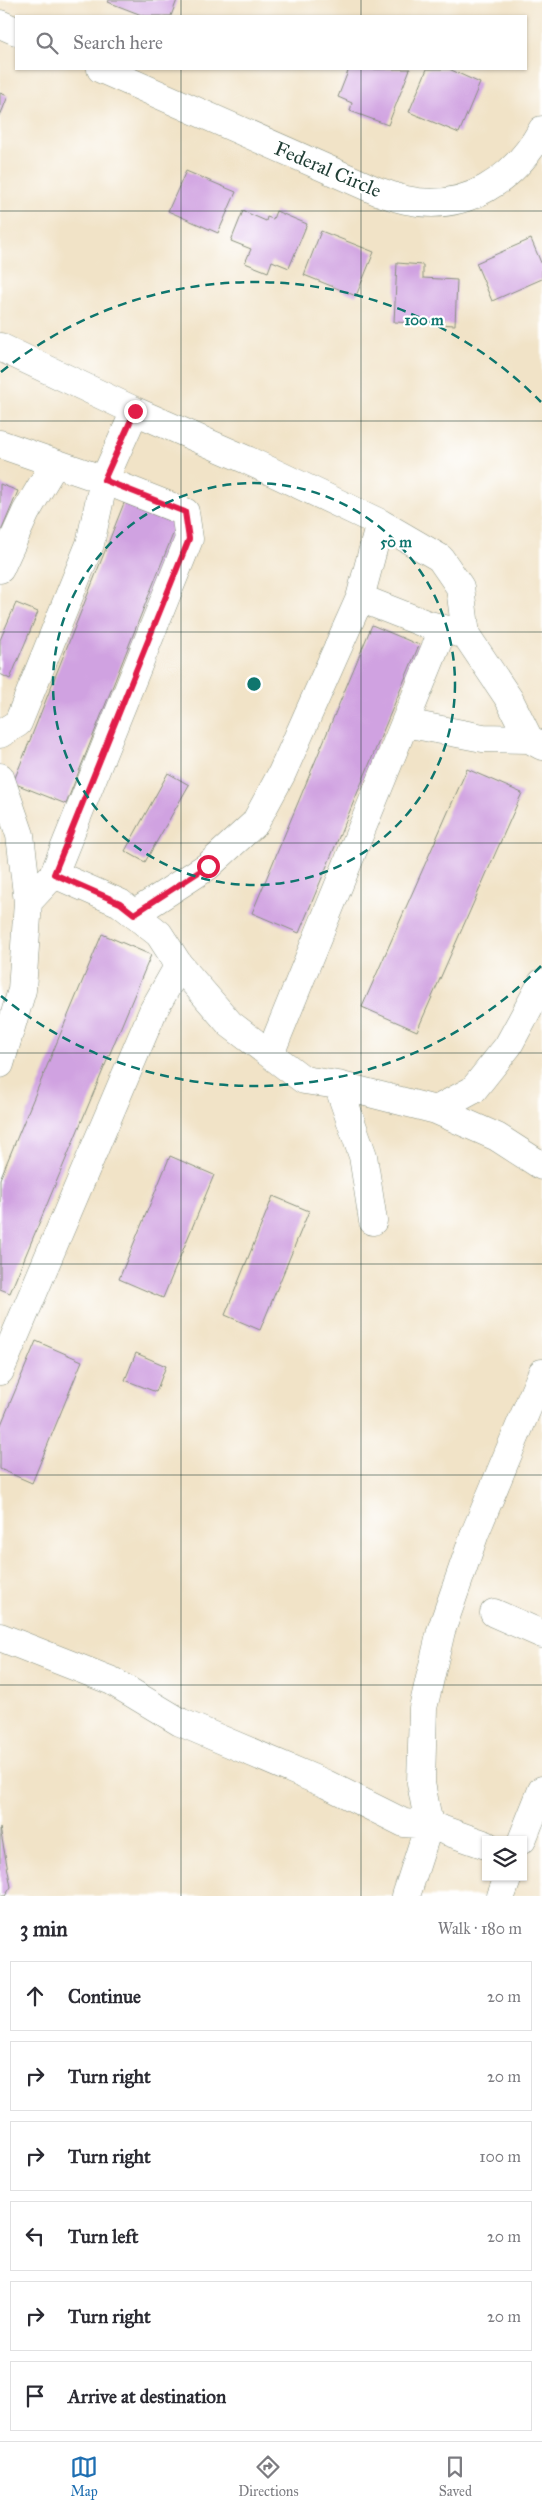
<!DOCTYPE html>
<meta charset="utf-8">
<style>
:root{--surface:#fff;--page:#f2f2f3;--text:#2b2b33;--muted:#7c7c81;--line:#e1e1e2;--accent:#1f6fb2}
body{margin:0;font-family:"IM FELL Great Primer",serif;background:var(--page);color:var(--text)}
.controls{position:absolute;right:15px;bottom:15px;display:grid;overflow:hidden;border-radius:0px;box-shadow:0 1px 4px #0004}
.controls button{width:45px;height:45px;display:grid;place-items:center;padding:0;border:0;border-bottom:1px solid var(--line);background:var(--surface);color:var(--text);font:25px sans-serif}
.stop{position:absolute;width:15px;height:15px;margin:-11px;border:4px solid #e11d48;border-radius:50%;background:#fff}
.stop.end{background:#e11d48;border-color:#fff;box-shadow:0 1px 5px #0008}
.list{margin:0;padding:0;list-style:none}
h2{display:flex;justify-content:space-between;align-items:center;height:65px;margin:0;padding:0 20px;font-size:21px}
h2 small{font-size:16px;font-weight:400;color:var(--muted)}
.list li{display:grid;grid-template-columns:32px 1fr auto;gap:15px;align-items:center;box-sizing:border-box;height:70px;margin:0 10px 10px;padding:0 10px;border:1px solid var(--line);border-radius:0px}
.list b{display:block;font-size:19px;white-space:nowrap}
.list em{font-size:16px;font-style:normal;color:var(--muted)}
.icon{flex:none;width:28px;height:28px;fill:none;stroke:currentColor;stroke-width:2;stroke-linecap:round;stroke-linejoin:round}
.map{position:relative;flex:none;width:542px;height:1896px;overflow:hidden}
.search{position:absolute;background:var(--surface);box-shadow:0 1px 4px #0004;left:15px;right:15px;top:15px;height:55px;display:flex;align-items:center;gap:12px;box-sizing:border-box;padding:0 18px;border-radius:0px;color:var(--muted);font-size:19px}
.sheet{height:545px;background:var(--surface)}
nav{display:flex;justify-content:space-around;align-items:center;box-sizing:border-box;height:70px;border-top:1px solid var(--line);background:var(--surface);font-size:14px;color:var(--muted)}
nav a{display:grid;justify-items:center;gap:2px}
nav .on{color:var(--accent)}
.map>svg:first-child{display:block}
.building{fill:#d0a2e1}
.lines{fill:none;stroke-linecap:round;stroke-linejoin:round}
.minor-casing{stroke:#88907e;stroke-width:29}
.minor{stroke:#fff;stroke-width:28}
.route{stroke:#e11d48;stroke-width:6}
.grid{fill:none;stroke:#1f3d34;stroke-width:1;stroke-opacity:0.55}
.ring{fill:none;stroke:#0f766e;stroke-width:2.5;stroke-dasharray:9 6}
.labels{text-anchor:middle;stroke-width:4.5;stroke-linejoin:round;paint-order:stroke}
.street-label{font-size:20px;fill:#1f3d34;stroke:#fff}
.centre{fill:#0f766e;stroke:#fff;stroke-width:2.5}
.ring-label{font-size:15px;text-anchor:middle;font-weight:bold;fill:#0f766e;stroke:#fff;stroke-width:4.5;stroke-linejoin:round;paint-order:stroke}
</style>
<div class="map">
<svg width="542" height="1896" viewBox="0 0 542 1896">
<rect width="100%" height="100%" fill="#fff"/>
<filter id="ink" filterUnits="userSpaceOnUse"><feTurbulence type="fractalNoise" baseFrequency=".02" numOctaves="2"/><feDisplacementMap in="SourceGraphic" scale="10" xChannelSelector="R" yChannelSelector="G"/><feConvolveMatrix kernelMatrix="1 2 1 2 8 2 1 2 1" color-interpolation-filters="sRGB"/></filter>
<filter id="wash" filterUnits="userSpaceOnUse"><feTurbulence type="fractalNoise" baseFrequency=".0096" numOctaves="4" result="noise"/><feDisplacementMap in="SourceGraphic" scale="20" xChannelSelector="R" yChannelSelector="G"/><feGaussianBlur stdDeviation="1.12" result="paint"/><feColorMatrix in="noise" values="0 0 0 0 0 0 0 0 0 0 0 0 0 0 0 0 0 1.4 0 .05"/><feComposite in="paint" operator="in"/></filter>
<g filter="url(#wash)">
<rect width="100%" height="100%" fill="#f1e3c7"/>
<g id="blocks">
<path class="building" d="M109,0h68l-6,16h-27l-36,-14z
M349,69h61l-22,56 -38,-14 2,-8 -14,-6z
M427,69h22l31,14 -21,50 -50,-21z
M0,93l8,3 -8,20z
M186,171l50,21 -18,41 -50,-22z
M243,211l23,10 1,-4 6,2 3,-8 31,13 -18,44 -17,-7 -4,11 -23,-9 6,-14 -20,-8z
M321,231l53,21 -18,44 -52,-21z
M531,239l11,26v14l-50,22 -16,-38z
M397,263l26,2v13l34,2 -2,45 -61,-3z
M0,484l18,7 -18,43z
M124,503l53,21 -111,280 -53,-21z
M16,603l22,9 -28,67 -10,-5v-34z
M372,625l47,20 -120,288 -47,-20z
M467,769l55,24 -105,238 -55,-24z
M168,773l21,12 -44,77 -20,-11z
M102,934l49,21 -141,338 -10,-4v-110z
M170,1156l44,19 -51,123 -44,-19z
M273,1196l36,15 -49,119 -35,-15z
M36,1341l46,20 -50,122 -32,-14v-42z
M136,1353l30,13 -10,26 -31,-12z
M0,1828l11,59 -6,9h-5z"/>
</g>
</g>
<g filter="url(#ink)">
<use href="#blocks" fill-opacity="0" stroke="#88907e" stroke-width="1"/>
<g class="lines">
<defs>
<path id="minor" d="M0,24l16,7
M101,69l276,122c10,3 19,7 29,9 59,13 108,-20 136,-70
M0,347l135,64 112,49 133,63 60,35 20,29 6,48
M0,444l104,36 81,32 4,27 -135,335 -26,28
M0,569l26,-57 29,-49
M360,598l66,26 40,11 43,64 20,40 13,7
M405,723l78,15 46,1
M0,734l18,-11 72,-179 14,-64 31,-69
M0,777l20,58 8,67 -6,88 -22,74
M54,874l66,29 39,31 20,31 51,59 74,56 34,5 98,25 37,-20 35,-44 34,-63
M134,914l74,-48 47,-43 27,-50 78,-175 20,-75
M270,1054l173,-425
M338,1085l25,71 10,65
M436,1110l61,27 45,29
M0,1371l153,-360 26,-46
M494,1613l48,21
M0,1637l112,44 68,41 146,62 78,39 25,2 57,20
M522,1840l20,-50
M406,1896l23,-71 -8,-42 2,-75 18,-77 34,-98 67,-160
M501,1896l7,-19"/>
</defs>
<use href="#minor" class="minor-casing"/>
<use href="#minor" class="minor"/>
</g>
</g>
<g class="lines" filter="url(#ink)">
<path class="route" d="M135,411l-31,69 81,32 4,27 -135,335 66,29 14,11 74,-48"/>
</g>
<path class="grid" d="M181,0v16M361,0v16M181,69v1827M361,69v1827M0,211h542M0,421h542M0,632h542M0,843h542M0,1053h542M0,1264h542M0,1475h542M0,1685h542"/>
<g class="ring">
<circle cx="254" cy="684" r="201"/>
<path d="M541 966A402 402 0 0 1 1 996M1 372A402 402 0 0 1 541 402"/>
</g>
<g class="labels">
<g class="street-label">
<text transform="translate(328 169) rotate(23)" y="7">Federal Circle</text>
</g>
</g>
<circle cx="254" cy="684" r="8" class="centre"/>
<g class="ring-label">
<text x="424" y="325">100 m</text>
<text x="396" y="547">50 m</text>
</g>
</svg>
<div class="controls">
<button><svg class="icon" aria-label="layers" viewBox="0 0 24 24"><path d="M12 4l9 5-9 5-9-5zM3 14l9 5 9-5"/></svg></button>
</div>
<div class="stop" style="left:208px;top:866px"></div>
<div class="stop end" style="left:135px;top:411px"></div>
<div class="search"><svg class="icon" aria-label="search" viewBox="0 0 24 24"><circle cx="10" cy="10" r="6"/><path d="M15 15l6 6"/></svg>Search here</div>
</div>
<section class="sheet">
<h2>3 min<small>Walk · 180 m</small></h2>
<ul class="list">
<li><svg class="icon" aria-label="ahead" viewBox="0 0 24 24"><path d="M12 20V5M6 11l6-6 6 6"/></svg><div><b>Continue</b></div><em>20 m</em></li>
<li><svg class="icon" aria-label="right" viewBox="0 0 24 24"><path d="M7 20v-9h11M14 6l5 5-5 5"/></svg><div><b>Turn right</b></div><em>20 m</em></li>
<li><svg class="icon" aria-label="right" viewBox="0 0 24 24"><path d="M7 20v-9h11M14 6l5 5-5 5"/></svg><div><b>Turn right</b></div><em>100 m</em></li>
<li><svg class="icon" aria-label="left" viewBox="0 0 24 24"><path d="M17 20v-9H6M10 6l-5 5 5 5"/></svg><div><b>Turn left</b></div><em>20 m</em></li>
<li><svg class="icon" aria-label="right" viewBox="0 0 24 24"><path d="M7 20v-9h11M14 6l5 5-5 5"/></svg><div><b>Turn right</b></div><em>20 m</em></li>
<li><svg class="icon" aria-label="arrive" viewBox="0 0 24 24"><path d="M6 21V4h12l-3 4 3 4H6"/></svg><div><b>Arrive at destination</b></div></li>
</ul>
</section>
<nav>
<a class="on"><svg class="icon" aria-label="map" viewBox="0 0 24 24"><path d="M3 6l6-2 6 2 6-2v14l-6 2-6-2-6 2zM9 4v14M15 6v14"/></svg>Map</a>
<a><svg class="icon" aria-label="directions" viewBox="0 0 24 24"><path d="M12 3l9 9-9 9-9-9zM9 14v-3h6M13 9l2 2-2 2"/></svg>Directions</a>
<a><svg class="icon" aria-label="saved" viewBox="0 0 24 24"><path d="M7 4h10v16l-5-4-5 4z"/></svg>Saved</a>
</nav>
